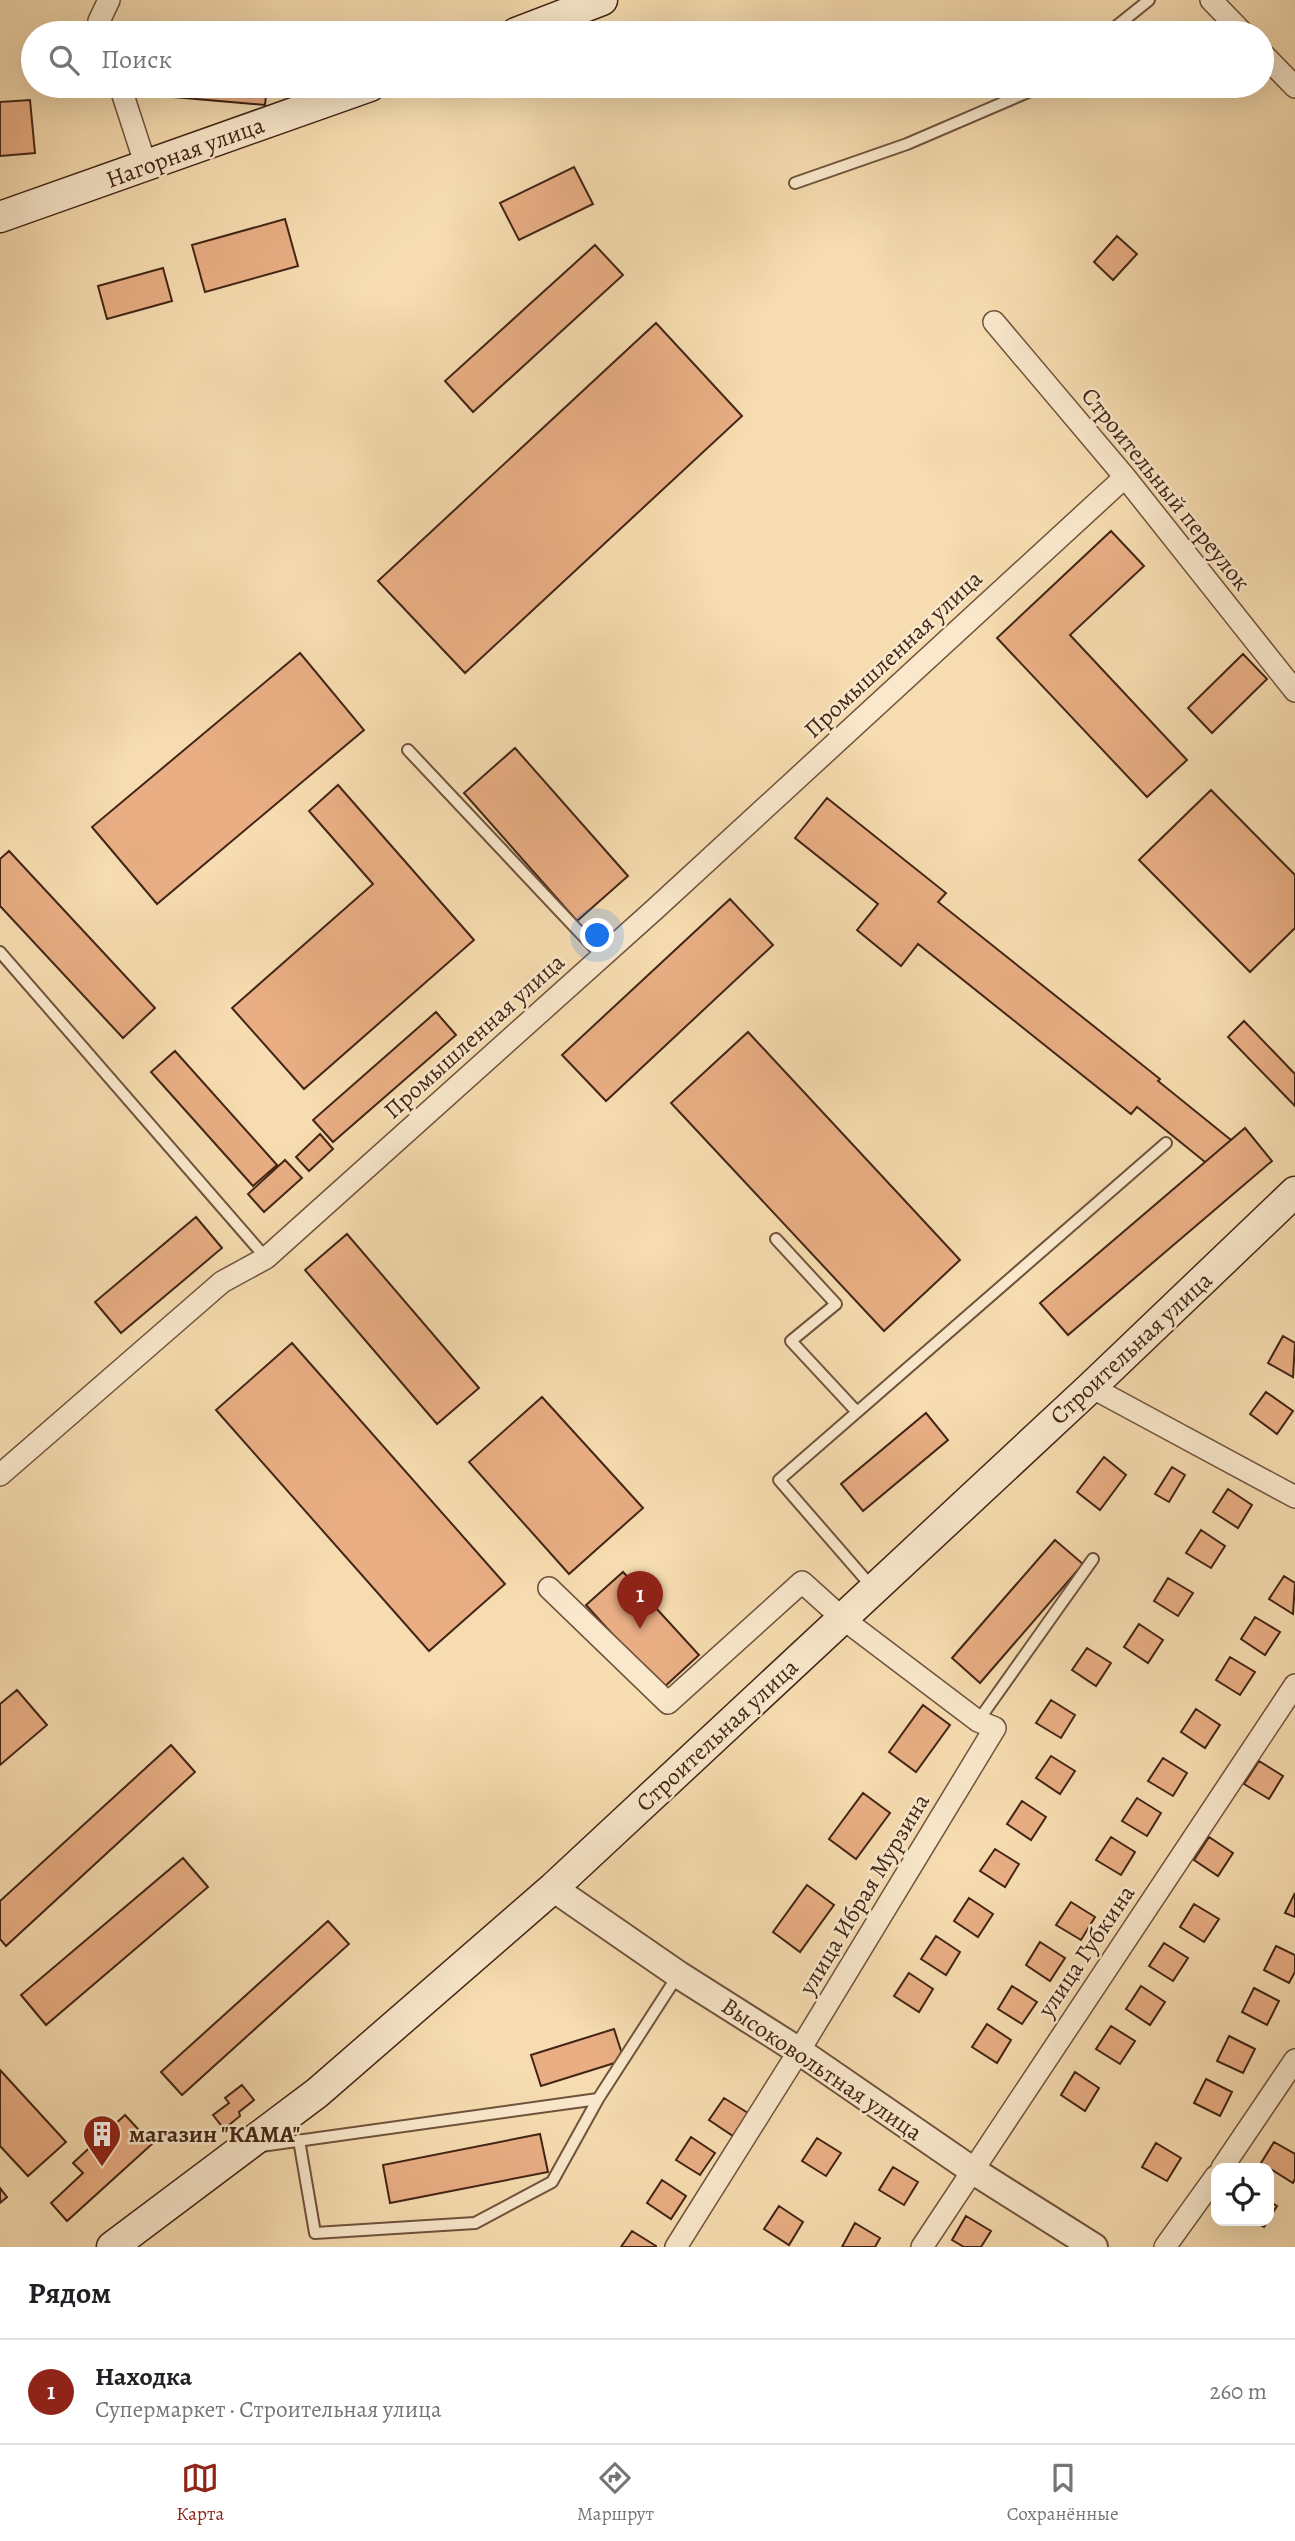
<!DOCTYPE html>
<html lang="ru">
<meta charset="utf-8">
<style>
:root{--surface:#fff;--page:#f2f2f2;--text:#202124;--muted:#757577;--line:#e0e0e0;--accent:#8f2418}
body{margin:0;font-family:Alegreya,serif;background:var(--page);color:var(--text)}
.controls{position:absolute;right:21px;bottom:21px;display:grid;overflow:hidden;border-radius:14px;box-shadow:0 7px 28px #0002}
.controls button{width:63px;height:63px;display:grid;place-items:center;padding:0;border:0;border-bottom:2px solid var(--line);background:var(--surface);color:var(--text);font:35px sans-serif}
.you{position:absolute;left:598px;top:936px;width:24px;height:24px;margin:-18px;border:5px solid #fff;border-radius:50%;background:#1a73e8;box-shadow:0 0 0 10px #1a73e833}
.badge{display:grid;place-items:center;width:46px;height:46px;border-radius:50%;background:var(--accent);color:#fff;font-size:23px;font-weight:700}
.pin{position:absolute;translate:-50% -58px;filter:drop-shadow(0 2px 4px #0008)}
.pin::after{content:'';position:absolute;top:37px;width:24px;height:21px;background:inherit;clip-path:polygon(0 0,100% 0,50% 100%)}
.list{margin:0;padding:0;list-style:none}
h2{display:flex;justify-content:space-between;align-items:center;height:91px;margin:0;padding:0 28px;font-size:30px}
h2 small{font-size:23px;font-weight:400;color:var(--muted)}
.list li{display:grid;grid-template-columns:46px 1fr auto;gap:21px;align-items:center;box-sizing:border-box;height:105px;padding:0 28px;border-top:2px solid var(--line)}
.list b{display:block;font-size:26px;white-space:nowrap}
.list p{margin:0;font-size:23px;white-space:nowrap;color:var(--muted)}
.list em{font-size:23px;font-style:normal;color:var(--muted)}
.icon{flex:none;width:38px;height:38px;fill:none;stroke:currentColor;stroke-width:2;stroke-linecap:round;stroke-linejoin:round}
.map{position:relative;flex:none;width:1295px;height:2247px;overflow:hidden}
.search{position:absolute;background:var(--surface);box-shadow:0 7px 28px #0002;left:21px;right:21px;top:21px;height:77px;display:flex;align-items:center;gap:18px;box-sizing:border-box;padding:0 24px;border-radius:38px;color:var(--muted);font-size:26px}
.sheet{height:196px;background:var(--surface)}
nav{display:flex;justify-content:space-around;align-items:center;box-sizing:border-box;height:98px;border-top:2px solid var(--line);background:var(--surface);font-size:19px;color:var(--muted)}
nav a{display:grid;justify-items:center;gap:4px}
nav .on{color:var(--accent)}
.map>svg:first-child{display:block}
.building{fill:#e9ae84;stroke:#432515;stroke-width:2}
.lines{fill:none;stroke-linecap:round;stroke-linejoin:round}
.service-casing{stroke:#70533c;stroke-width:14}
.minor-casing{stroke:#70533c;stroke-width:24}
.tertiary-casing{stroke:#70533c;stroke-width:30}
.secondary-casing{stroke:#432515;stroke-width:33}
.service{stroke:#f9e8cc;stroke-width:10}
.minor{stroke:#f9e8cc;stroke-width:21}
.tertiary{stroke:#f9e8cc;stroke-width:26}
.secondary{stroke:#f9e8cc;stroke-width:30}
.labels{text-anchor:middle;stroke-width:5;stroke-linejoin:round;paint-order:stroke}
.street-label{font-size:24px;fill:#432515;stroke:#f9e8cc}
.poi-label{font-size:24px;font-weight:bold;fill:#432515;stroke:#f9e8cc;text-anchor:start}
</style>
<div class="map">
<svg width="1295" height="2247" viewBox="0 0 1295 2247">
<rect width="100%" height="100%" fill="#f6dcb0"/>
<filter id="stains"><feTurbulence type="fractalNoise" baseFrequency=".00286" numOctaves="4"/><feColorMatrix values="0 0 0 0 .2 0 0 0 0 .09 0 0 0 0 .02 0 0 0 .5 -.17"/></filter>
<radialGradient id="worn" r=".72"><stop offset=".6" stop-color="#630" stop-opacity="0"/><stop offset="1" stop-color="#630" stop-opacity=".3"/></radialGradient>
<path class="building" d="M152,86h115l-2,19 -114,-10z
M30,100l5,53 -35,3v-54z
M574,167l19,37 -74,36 -19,-37z
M285,219l13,47 -93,26 -13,-47z
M1117,236l20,18 -24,26 -19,-18z
M595,245l28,30 -150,137 -28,-31z
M163,268l9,33 -65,18 -9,-33z
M656,323l86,93 -277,257 -87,-92z
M1111,531l33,35 -74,69 117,125 -40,37 -150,-159z
M300,653l64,77 -207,174 -65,-77z
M1243,654l24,25 -55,54 -24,-25z
M515,748l113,128 -51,45 -113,-128z
M338,785l136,155 -170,149 -72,-81 141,-124 -64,-73z
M1211,790l84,85v53l-45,44 -111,-112z
M827,798l119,95 -8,9 222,177 -2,2 73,59 -26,22 -68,-55 -6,7 -213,-170 -17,22 -44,-36 21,-26 -83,-66z
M9,851l146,157 -32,30 -123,-132v-47z
M730,899l43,46 -167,156 -44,-46z
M436,1012l20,23 -123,107 -20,-22z
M1244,1021l51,53v32l-67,-69z
M748,1032l212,228 -76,71 -213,-228z
M175,1051l102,114 -24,21 -102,-114z
M1245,1128l27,33 -204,174 -28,-32z
M320,1134l13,15 -24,22 -13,-14z
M285,1160l17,18 -38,34 -16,-18z
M196,1217l26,31 -101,85 -26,-31z
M347,1234l132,154 -42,36 -132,-154z
M1283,1336l12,7 -2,34 -25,-14z
M292,1343l213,241 -76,67 -213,-241z
M1266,1392l27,19 -16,23 -27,-20z
M542,1397l101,111 -74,66 -100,-112z
M926,1413l22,27 -85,71 -22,-27z
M1104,1457l22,18 -26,35 -23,-18z
M1172,1467l13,8 -16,27 -14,-8z
M1228,1489l24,16 -14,23 -25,-16z
M1201,1530l24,16 -14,22 -25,-15z
M1055,1540l28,24 -103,119 -28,-25z
M623,1572l76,83 -37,34 -76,-84z
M1284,1576l11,7 -2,31 -24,-15z
M1168,1578l25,15 -15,23 -24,-15z
M1255,1617l25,15 -15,23 -24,-16z
M1139,1624l24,16 -15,23 -24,-16z
M1087,1648l24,15 -15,23 -24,-16z
M1230,1657l25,15 -15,23 -24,-15z
M17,1690l30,35 -47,40v-61z
M1051,1700l24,15 -14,23 -25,-15z
M923,1705l27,20 -34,47 -27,-20z
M1196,1709l24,16 -15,23 -24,-16z
M171,1745l24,27 -189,174 -6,-7v-38z
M1051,1756l24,15 -15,23 -24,-16z
M1163,1758l24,15 -14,23 -25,-15z
M1259,1761l24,15 -14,23 -25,-15z
M863,1793l27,20 -34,46 -27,-20z
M1137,1798l24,15 -14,23 -25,-15z
M1022,1801l24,16 -15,23 -24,-16z
M1111,1837l24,15 -14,23 -25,-15z
M1209,1837l24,16 -15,23 -24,-16z
M995,1849l24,15 -14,23 -25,-16z
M183,1858l25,29 -162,138 -25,-30z
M807,1885l27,20 -34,47 -27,-20z
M1295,1893v24l-10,-4z
M969,1898l24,16 -15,23 -24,-16z
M1071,1902l24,15 -14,23 -25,-15z
M1194,1904l25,15 -15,23 -24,-15z
M328,1921l21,23 -167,151 -21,-23z
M936,1936l24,16 -14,23 -25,-16z
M1040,1942l25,16 -15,23 -24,-16z
M1164,1943l24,15 -15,23 -24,-15z
M1276,1946l19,9v17l-6,11 -25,-13z
M909,1973l24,16 -14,23 -25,-16z
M1012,1986l25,16 -15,22 -24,-15z
M1141,1986l24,16 -15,23 -24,-16z
M1254,1988l25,13 -12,24 -25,-13z
M987,2024l24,16 -14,23 -25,-16z
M1111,2026l24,15 -15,23 -24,-15z
M614,2029l10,31 -83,26 -10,-31z
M1229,2036l26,13 -12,24 -26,-12z
M0,2070l66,72 -38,34 -28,-30z
M1075,2072l24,16 -14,23 -24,-16z
M1206,2079l26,13 -12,24 -26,-13z
M242,2085l12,15 -15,12 1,4 -16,13 -11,-14 16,-12 -4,-5z
M724,2098l24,15 -15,23 -24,-16z
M125,2115l27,29 -85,77 -16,-18 32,-30 -10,-10z
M540,2134l8,38 -158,31 -7,-38z
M691,2137l24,16 -15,22 -24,-15z
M817,2138l24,15 -15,23 -24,-15z
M1274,2142l21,12v25l-2,4 -32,-20z
M1156,2143l25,15 -14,23 -25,-14z
M893,2167l25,15 -14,23 -25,-15z
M662,2180l24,16 -15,23 -24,-16z
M0,2188l7,9 -7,6z
M1269,2201l8,5 -8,13z
M779,2206l24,16 -14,23 -25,-16z
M966,2216l25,15 -10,16h-17l-12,-7z
M1253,2221h15l-4,6z
M855,2223l25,15 -5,9h-33z
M632,2231l24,15v1h-35z"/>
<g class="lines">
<defs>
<path id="service" d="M1108,33l41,-33
M795,183l112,-39 135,-58
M408,750l194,206
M0,952l266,306
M776,1239l60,65 -45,37 66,71
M872,1587l-93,-107 387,-337
M978,1721l115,-162
M299,2140l16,93 160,-10 77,-41 46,-83
M261,2146l337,-47 80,-124"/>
<path id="minor" d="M1211,0l32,33
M103,33l-4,-12 10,-21
M1262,53l33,34
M120,86l26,80
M994,322l131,155 170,214
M1091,1387l204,110
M0,1475l222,-193 44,-24 388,-348 471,-433
M549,1588l119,115 134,-121 40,36 136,103 17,7 -196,323 -123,196
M1222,2168l73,-108
M922,2247l373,-562
M1165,2247l51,-71"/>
<path id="tertiary" d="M553,1888l126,87 120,76 173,119 122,77"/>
<path id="secondary" d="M516,33l86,-33
M0,217l370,-131
M112,2247l205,-154 236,-205 538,-501 204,-195"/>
</defs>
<use href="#service" class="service-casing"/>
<use href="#minor" class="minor-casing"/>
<use href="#tertiary" class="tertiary-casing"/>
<use href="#secondary" class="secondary-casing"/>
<use href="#service" class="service"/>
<use href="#minor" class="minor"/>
<use href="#tertiary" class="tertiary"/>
<use href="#secondary" class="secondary"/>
</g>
<defs>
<symbol id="building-pin" viewBox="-11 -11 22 30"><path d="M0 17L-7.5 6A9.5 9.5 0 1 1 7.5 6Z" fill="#8f2418" stroke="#f9e8cc"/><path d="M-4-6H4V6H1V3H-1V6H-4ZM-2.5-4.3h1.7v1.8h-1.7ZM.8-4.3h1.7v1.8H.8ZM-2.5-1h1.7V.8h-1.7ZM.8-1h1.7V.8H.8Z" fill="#fff"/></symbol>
</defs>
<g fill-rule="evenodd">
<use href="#building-pin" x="80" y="2112" width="44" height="60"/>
</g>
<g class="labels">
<g class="street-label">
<text transform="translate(185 152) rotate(-20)" y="8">Нагорная улица</text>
<text transform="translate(1166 489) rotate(51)" y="8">Строительный переулок</text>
<text transform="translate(893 654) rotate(-43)" y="8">Промышленная улица</text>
<text transform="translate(474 1036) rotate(-42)" y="8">Промышленная улица</text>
<text transform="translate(1131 1348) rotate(-43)" y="8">Строительная улица</text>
<text transform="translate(717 1735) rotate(-43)" y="8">Строительная улица</text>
<text transform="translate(864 1894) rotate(-59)" y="8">улица Ибрая Мурзина</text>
<text transform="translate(1086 1951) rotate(-56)" y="8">улица Губкина</text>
<text transform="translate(822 2069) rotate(34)" y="8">Высоковольтная улица</text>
</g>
<g class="poi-label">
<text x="129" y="2142">магазин "КАМА"</text>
</g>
</g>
<rect width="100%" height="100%" filter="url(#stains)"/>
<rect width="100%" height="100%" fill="url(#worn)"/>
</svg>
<div class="controls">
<button><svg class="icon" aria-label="locate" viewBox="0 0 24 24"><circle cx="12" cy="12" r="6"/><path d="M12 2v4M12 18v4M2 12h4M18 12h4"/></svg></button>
</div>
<div class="you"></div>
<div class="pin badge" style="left:640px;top:1629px">1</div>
<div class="search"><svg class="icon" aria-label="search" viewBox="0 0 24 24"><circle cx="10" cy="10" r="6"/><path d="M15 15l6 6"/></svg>Поиск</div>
</div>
<section class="sheet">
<h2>Рядом<small></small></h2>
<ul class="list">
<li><span class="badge">1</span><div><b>Находка</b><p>Супермаркет · Строительная улица</p></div><em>260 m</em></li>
</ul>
</section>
<nav>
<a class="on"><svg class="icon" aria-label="map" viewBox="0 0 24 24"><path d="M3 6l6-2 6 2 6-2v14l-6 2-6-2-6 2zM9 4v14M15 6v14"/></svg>Карта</a>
<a><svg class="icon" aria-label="directions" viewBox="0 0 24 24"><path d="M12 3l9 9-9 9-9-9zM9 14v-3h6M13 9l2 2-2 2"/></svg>Маршрут</a>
<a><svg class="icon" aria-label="saved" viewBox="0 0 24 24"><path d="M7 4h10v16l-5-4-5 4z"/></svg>Сохранённые</a>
</nav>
